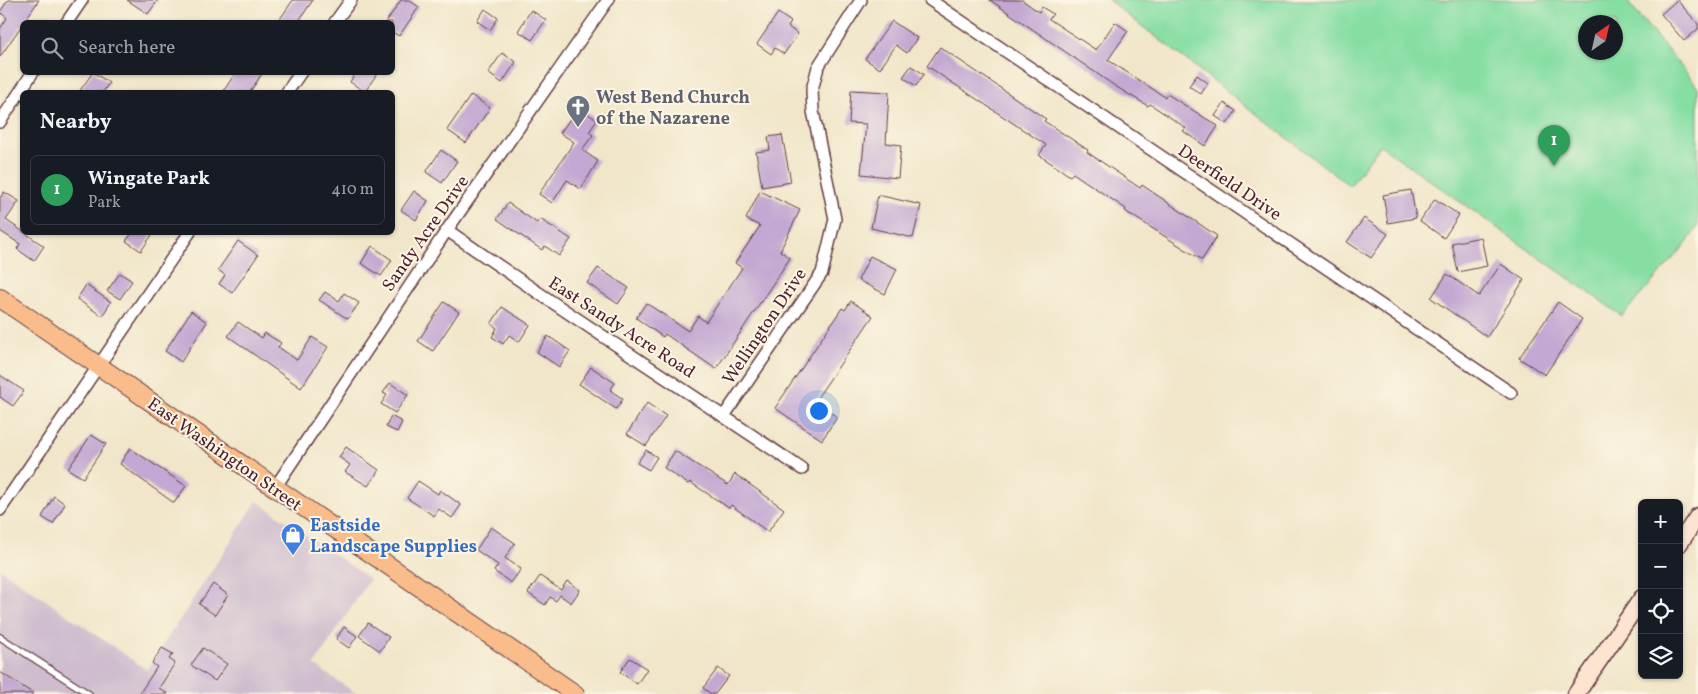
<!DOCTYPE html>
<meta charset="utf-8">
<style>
:root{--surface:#171b24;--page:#242831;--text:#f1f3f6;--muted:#9ea1a6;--line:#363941;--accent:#0f766e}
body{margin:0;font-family:Vollkorn,serif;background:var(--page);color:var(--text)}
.controls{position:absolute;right:15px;bottom:15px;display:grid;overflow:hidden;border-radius:8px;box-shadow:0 1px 4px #0004}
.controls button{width:45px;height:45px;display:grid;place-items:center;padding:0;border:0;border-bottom:1px solid var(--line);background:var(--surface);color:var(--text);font:25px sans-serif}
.compass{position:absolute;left:1578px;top:15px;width:45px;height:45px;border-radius:50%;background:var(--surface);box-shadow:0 1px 4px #0004;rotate:34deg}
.you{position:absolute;left:818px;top:410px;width:18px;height:18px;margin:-12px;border:4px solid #fff;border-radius:50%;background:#1a73e8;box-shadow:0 0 0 8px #1a73e833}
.badge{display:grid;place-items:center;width:32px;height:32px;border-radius:50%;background:var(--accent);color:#fff;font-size:16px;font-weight:700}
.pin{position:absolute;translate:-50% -41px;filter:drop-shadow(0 1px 2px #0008)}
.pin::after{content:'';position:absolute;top:26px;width:18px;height:15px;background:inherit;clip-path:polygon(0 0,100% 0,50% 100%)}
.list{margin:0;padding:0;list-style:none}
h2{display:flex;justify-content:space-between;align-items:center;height:65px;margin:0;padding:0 20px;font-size:21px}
h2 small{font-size:16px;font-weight:400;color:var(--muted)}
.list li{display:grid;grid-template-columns:32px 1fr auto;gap:15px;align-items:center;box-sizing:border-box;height:70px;margin:0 10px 10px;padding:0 10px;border:1px solid var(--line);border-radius:8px}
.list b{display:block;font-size:19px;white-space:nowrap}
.list p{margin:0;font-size:16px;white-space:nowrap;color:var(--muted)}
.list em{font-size:16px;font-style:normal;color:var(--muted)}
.icon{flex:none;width:28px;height:28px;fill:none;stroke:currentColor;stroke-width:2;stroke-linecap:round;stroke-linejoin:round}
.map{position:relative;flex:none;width:1698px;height:694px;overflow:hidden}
.search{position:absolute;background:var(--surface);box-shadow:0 1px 4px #0004;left:20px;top:20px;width:375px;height:55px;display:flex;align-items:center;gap:12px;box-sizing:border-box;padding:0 18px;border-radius:8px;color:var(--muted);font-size:19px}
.panel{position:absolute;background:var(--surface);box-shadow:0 1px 4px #0004;left:20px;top:90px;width:375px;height:145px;border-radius:8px}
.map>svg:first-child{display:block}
.industrial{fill:#cfbdce}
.green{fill:#86dea3;stroke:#687e67;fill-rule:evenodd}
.building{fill:#c2a8d2}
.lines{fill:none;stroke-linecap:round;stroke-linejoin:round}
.lane-casing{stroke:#633d43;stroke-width:8}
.street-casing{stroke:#633d43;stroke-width:14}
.secondary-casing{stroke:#633d43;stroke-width:19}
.primary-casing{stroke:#633d43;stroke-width:20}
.lane{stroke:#fff;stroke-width:5.5}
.street{stroke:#fff;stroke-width:11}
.secondary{stroke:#fde4d0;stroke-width:16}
.primary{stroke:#f9bc8a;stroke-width:18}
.labels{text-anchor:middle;stroke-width:4;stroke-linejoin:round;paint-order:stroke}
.worship-label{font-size:18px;font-weight:bold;fill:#5b616d;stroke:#fcf5e5;text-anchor:start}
.street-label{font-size:18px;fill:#4a1f2b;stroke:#fcf5e5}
.shop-label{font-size:18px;font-weight:bold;fill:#366cbe;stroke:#fcf5e5;text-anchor:start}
</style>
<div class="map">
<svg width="1698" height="694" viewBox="0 0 1698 694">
<rect width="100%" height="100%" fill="#fcf5e5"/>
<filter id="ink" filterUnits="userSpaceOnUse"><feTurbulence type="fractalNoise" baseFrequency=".02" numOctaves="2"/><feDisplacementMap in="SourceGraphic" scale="10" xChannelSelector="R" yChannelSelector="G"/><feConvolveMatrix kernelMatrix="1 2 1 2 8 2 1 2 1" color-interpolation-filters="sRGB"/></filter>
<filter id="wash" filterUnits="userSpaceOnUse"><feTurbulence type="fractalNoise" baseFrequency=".0096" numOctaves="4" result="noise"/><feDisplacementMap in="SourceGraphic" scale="20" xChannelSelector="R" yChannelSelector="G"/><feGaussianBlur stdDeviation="1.12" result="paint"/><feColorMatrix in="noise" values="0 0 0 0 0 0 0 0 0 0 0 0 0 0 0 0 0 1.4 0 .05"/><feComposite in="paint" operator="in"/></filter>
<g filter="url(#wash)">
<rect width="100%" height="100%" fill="#f1e6c9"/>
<path class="industrial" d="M257,501l113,78 -56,86 43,29h-357v-125l147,101z"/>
<path class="green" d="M1108,0h518l72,87v138l-11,18 -65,73 -242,-171 -30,41zM1586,22h30v30h-30z"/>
<g id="blocks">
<path class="building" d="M8,0h31l-39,57v-28l7,-11 -7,-6z
M127,0h31l-10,14z
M293,0h20l-15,22h-20z
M401,0h8l10,7 -20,29 -7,-4v-10h-6z
M990,0h32l17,12 3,-5 11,7 -4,5 47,31 19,-28 13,9 -20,29 57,37 2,-3 51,32 -13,20 -22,-15 3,-3 -36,-24 -2,2 -33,-20z
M1677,0l21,24v5l-14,12 -23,-27z
M485,9l13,9 -8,12 -13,-9z
M531,10l15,10 -14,20 -14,-9z
M778,13l13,9 -3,5 10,7 -14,20 -9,-6 -4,6 -14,-10z
M892,21l25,17 -10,15 -11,-8 -16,24 -15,-10z
M940,47l106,72 -2,2 44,29 -1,2 53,36 2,-3 75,51 -15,24 -77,-49 1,-2 -53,-36 -3,3 -31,-21 7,-10 -119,-79z
M502,53l14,9 -14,21 -14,-10z
M911,66l13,8 -8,12 -13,-9z
M93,72l16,11 -6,9h-24z
M236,72h27l-13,20h-27z
M356,72h22l-13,20 -15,-10z
M1197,75l11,8 -7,11 -12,-8z
M851,90l38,2 -3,51 15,2 -3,33 -37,-4 5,-50 -17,-1z
M471,95l19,13 -24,35 -19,-13z
M1224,103l12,8 -9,13 -12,-8z
M584,111l13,9 -8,12 4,3 -11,15 16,11 -17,28 -14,-9 -15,23 -13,-9 35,-52 -14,-9 10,-14 6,4z
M782,135l9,47 -29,5 -6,-35 14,-2 -2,-13z
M441,150l16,11 -15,22 -16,-11z
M1411,190l5,28 -28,5 -5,-28z
M414,191l14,10 -12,19 -15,-10z
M760,191l40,19 -20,41 10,7 -74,111 -51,-35 -2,3 -27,-19 10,-15 42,28 10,-15 8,6 36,-54 -7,-5 25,-37 -14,-7z
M4,192l15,9 -13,19 38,26 -10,15 -17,-12 3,-5 -20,-13v-33z
M878,195l43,10 -8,33 -42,-10z
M1435,199l24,16 -15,23 -24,-17z
M508,203l29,20 3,-4 31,20 -12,17 -14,-10 -3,4 -45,-31z
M1364,218l24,16 -17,24 -24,-16z
M133,232h21l-13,19 -15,-10z
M1481,237l6,29 -29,6 -6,-29z
M238,241l20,14 -26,38 -13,-9 6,-9 -7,-5z
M372,246l20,14 -11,16 -20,-13z
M870,256l27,13 -12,25 -27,-14z
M1501,264l23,16 -37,57 -56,-39 16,-24 32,22z
M598,268l31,20 -11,16 -31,-21z
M120,273l12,8 -12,18 -13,-8z
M86,285l25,17 -9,14 -25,-17z
M325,292l14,9 5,-8 15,10 -11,16 -29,-19z
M851,301l22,15 -58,85 22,16 -15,23 -47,-32 67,-100 3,2z
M444,302l15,10 -26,39 -15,-10z
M1558,302l24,17 -37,56 -26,-17z
M502,307l28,18 -11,17 -10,-7 -6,9 -11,-7 5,-9 -6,-4z
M191,311l16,11 -26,40 -16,-11z
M238,322l24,16 3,-5 16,10 -3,4 19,13 15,-23 16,10 -27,41 -73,-52z
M548,336l22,15 -11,16 -22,-15z
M591,367l24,16 -5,7 13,9 -7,10 -37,-25z
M0,375l24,16 -11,15 -13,-9z
M390,383l18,12 -13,18 -14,-9 6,-9 -4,-2z
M647,403l19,13 -20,30 -19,-12z
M391,416l11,6 -5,10 -11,-5z
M91,435l15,9 -23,34 -15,-9z
M346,447l33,23 -11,16 -23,-14 5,-7 -11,-8z
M130,448l56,38 -12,17 -54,-39z
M646,450l11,7 -8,13 -12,-7z
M675,451l53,34 7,-11 49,35 -16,23 -37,-27 -2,3 -39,-26 -2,2 -24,-16z
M418,481l20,13 2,-4 21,15 -9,13 -13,-9 -5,7 -27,-18z
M54,496l11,8 -12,20 -11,-7z
M491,527l24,16 -10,15 16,11 -10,14 -17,-12 4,-6 -22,-15z
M540,576l21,14 6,-9 13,9 -9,13 -11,-8 -4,6 -6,-4 -5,8 -17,-12z
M213,584l15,11 -13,20 -16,-11z
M368,623l21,14 -9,14 -21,-15z
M344,627l13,9 -8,12 -13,-9z
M162,648l11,6 -4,5 6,4 -16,25 9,6h-29l18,-27 -5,-4z
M203,648l24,16 -12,17 -24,-16z
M630,658l17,11 -10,15 -17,-12z
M718,668l11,8 -14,18h-4l-8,-6z
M0,672l34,22h-34z"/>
</g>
</g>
<g filter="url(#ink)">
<use href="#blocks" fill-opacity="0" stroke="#633d43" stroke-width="1"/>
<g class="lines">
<defs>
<path id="lane" d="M0,637l89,57"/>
<path id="street" d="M930,0l581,393
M67,22l15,-22
M335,22l16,-22
M287,92l14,-20
M0,122l33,-50
M447,230c117,82 237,159 355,239
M724,416l98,-143 13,-54 -22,-108 -1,-21 6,-23 43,-67
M274,489l173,-259 161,-230
M0,510l190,-278"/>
<path id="secondary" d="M1679,544l19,-28
M1576,694l66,-96"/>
<path id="primary" d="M0,298l575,396"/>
</defs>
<use href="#lane" class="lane-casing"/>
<use href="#street" class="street-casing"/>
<use href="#secondary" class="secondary-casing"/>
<use href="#primary" class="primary-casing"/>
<use href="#lane" class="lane"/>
<use href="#street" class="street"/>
<use href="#secondary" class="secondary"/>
<use href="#primary" class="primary"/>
</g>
</g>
<defs>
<symbol id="church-pin" viewBox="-11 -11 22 30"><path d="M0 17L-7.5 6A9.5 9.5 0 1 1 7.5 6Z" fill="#6b7280" stroke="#fcf5e5"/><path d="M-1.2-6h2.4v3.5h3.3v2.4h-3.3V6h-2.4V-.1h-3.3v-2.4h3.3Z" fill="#fff"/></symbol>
<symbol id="shop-pin" viewBox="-11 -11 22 30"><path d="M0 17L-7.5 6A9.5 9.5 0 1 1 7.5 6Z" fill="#3f7fe0" stroke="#fcf5e5"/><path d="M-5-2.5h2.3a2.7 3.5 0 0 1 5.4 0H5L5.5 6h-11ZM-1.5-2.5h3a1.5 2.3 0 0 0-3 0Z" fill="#fff"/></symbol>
</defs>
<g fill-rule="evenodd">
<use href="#church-pin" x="564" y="93" width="28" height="38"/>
<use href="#shop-pin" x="279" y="521" width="28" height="38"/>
</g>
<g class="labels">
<g class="worship-label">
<text x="596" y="103">West Bend Church<tspan x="596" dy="21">of the Nazarene</tspan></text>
</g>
<g class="street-label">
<text transform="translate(1230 182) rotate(34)" y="6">Deerfield Drive</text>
<text transform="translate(425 233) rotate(-55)" y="6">Sandy Acre Drive</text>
<text transform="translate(764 326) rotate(-56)" y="6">Wellington Drive</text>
<text transform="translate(622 327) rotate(33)" y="6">East Sandy Acre Road</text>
<text transform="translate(225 454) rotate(35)" y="6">East Washington Street</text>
</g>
<g class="shop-label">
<text x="310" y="531">Eastside<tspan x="310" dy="21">Landscape Supplies</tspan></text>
</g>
</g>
</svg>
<div class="controls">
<button>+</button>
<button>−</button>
<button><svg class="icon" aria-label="locate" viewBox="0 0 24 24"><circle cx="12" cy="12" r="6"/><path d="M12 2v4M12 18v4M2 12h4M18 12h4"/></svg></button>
<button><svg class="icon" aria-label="layers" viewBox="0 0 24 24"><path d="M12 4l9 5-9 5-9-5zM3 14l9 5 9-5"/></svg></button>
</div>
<svg class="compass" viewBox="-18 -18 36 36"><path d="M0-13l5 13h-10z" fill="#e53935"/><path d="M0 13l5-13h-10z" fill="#9ea1a6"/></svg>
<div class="you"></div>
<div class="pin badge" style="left:1554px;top:166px;background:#2e9e5b">1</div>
<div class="search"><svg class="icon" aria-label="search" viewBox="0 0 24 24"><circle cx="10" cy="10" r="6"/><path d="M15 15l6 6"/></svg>Search here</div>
<section class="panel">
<h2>Nearby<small></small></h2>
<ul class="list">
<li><span class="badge" style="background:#2e9e5b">1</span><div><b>Wingate Park</b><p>Park</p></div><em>410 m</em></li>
</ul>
</section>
</div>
